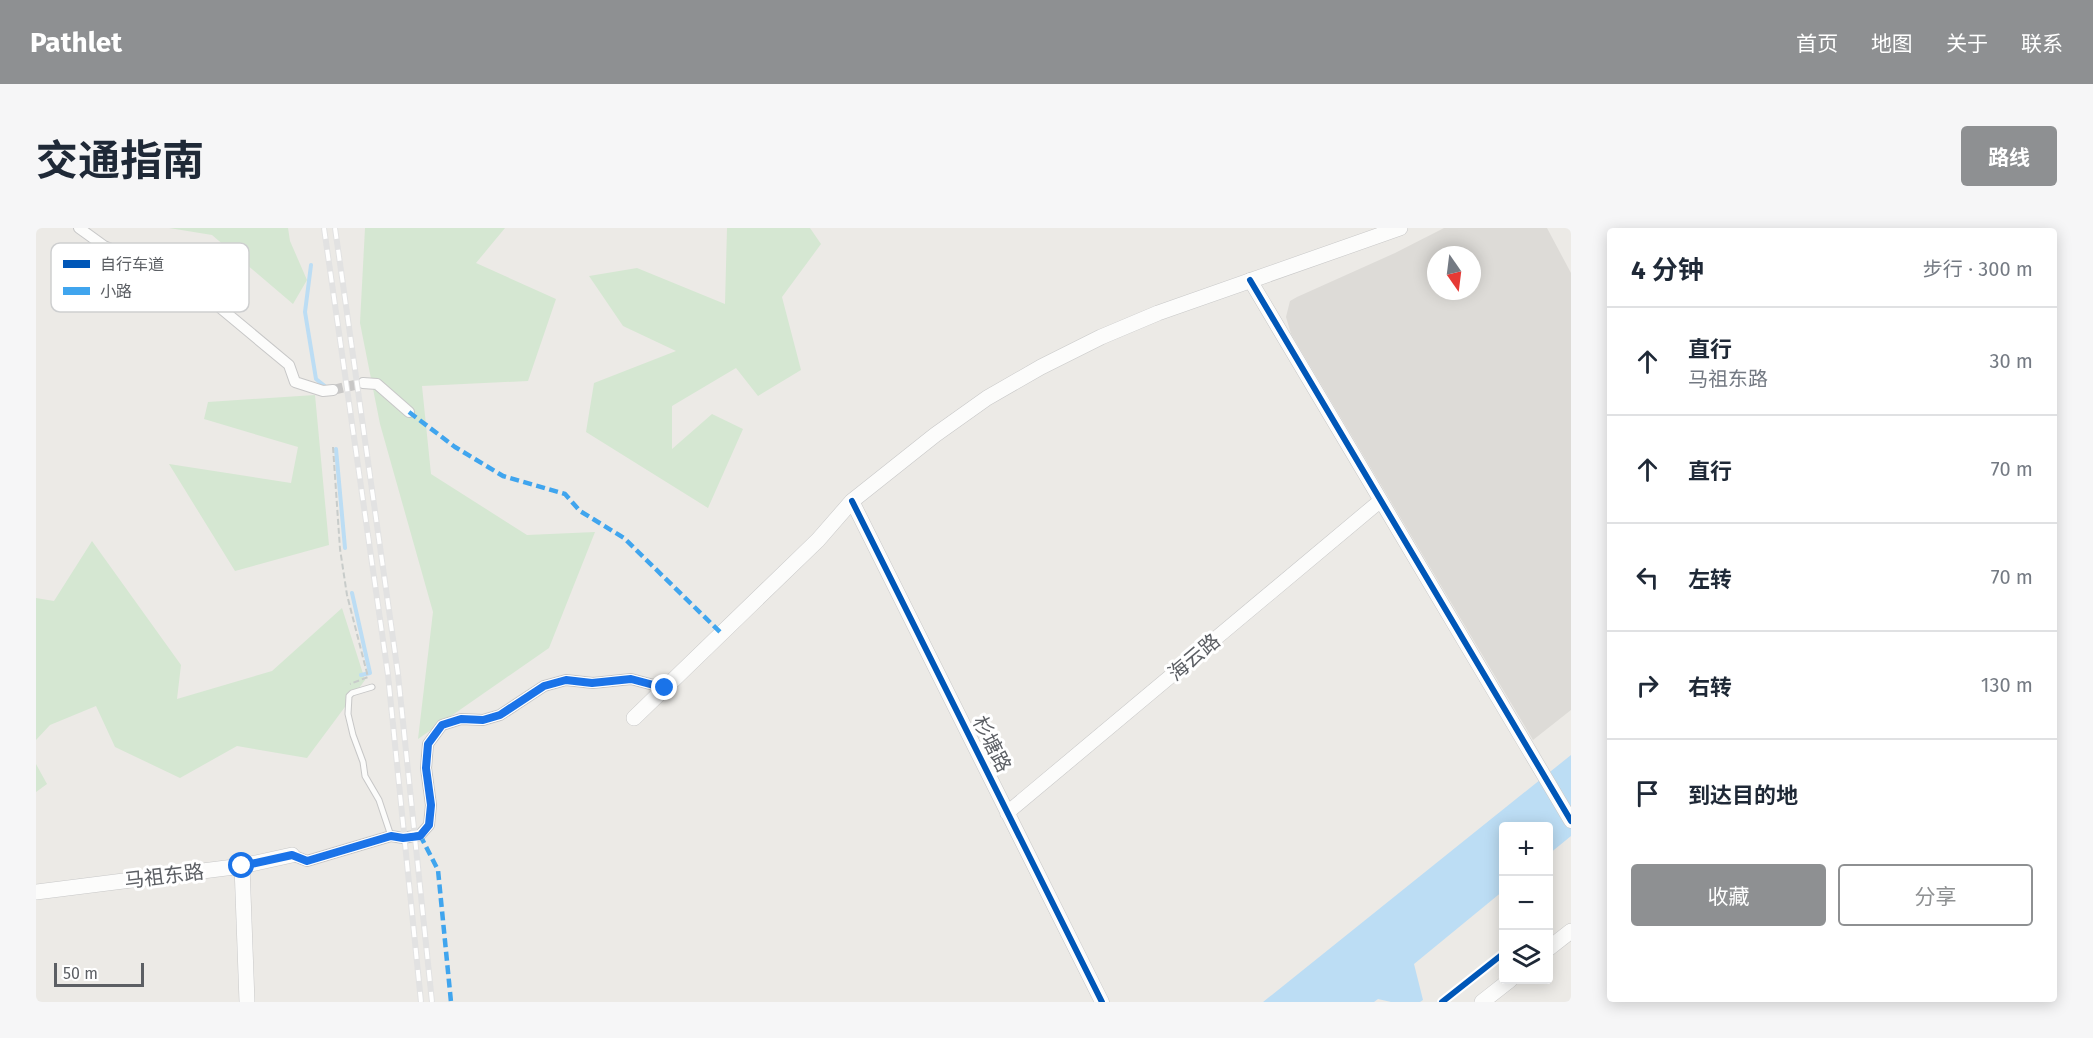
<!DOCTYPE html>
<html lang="zh">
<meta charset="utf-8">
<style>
:root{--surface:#fff;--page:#f6f6f7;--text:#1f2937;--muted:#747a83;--line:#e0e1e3;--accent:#8e9092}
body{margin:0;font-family:"Fira Sans","Noto Sans SC",sans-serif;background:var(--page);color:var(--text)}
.controls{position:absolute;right:18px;bottom:18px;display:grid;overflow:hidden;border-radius:6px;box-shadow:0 3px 15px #0003}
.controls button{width:54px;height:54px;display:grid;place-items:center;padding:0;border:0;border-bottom:2px solid var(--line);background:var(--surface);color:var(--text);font:30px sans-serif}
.compass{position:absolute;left:1391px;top:18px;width:54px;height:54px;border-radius:50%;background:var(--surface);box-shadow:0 3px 15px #0003;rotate:166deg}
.scale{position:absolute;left:18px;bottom:15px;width:90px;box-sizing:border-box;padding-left:6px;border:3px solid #5c5f64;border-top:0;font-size:16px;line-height:21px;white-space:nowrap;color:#5c5f64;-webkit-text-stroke:4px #fff;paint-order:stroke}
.stop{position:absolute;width:18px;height:18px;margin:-14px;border:4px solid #1a73e8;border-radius:50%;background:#fff}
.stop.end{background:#1a73e8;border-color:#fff;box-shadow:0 2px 6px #0008}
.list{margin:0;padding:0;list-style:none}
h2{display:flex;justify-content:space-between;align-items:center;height:78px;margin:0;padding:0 24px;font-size:26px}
h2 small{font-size:20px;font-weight:400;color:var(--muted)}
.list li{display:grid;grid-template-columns:39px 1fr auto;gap:18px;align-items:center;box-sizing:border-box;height:108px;padding:0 24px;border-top:2px solid var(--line)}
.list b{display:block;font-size:22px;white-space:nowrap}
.list p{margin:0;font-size:20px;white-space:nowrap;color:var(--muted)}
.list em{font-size:20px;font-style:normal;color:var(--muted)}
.actions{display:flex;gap:12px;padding:18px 24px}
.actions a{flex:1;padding:14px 0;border:2px solid var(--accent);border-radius:6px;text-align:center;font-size:21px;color:var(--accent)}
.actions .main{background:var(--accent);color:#fff}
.icon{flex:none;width:33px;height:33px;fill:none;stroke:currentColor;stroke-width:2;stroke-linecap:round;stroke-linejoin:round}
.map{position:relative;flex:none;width:1535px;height:774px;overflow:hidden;border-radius:6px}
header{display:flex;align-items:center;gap:36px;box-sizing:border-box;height:84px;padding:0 30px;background:var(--accent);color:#fff}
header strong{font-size:28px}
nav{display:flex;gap:33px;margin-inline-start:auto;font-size:21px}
.intro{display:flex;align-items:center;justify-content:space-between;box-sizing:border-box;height:144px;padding:0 36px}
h1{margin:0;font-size:42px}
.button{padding:15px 27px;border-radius:6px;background:var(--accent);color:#fff;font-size:21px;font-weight:700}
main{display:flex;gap:36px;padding:0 36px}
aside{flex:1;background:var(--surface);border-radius:6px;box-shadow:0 3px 15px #0003}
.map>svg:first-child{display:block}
.industrial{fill:#dddbd7;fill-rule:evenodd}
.green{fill:#d5e7d2}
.water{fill:#bcddf4}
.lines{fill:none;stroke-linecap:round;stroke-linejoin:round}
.stream{stroke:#bcddf4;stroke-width:4}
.minor-tunnel{stroke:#c8c7c6;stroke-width:10;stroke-dasharray:10 5;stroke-linecap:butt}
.service-casing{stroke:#c7c7c7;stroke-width:7}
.minor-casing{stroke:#c7c7c7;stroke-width:12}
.tertiary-casing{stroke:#c7c7c7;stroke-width:15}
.secondary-casing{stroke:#c8c8c8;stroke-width:16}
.path{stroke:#c8ccca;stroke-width:2;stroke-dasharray:6 3;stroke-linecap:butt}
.service{stroke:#fcfcfb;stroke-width:5}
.minor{stroke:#fcfcfb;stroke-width:10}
.tertiary{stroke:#fcfcfb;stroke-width:14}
.secondary{stroke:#fcfcfb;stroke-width:15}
.rail-casing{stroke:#e2e2e2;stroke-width:6}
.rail{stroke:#fff;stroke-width:4;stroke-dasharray:11;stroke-linecap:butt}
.quiet{stroke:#40a5ee;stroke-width:4.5;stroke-dasharray:9 4.5;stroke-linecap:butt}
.cycleway-casing{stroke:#fff;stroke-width:10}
.cycleway{stroke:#0057b8;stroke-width:6}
.route{stroke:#1a73e8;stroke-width:8}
.labels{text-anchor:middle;stroke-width:6;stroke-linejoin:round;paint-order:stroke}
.street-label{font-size:20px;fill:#5c5f64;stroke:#fff}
.key{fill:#fff;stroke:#cecfd0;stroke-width:1.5}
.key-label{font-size:16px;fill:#5c5f64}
</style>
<header>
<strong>Pathlet</strong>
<nav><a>首页</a><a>地图</a><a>关于</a><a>联系</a></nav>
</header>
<div class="intro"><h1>交通指南</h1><a class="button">路线</a></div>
<main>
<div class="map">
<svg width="1535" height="774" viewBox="0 0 1535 774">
<rect width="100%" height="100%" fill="#eceae6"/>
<path class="industrial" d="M1408,0h103l24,45v437l-38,30 -242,-406 -5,-17 4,-16 7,-4 98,-44zM1400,27h36v36h-36z"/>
<path class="green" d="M133,0h119l2,13 17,39 -14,24 -81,-69z
M329,0h140l-29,35 80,36 -28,82 -106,5 9,88 96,61 68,-3 -46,116 -131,91 15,-127 -53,-188 -20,-101z
M691,0h83l11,16 -39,53 19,73 -43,26 -22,-28 -64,38v43l40,-35 31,15 -35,79 -122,-76 8,-49 82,-32 -53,-25 -34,-50 48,-8 88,36z
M279,167l14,150 -94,26 -66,-107 122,19 7,-36 -94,-28 4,-17z
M56,313l89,124 -4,34 95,-28 70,-63 23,72 -58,78 -70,-12 -57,32 -65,-31 -19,-41 -46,19 -14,15v-142l18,3z
M0,536l11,20 -11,8z"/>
<path class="water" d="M1535,527v81l-22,18 -1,-28h-44l-1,65 -89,73 9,36 -3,2h-29l-13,-3 -4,3h-111z"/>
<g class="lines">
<path class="stream" d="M275,37l-6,47 11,67 10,8
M300,221l9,99
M316,365l18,80 -9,2"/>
<path class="minor-tunnel" d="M297,162l30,-7"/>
<defs>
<path id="service" d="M336,459l-20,6 -3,3 -1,18 5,21 10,27 2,14 14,24 12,36"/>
<path id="minor" d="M43,0l25,18 84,35 101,84 6,17 28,9 10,-1
M327,155l14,1 32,28
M256,627l15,6 84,-25 12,2 17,-3 9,-10 2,-20 -5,-37 2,-24 14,-19 19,-6 22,1 17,-5 44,-29 22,-6 27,3 38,-4 34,9"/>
<path id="tertiary" d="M1214,52l321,541
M816,273l250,501
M971,585l373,-312"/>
<path id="secondary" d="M598,490l184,-178 34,-39 83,-66 52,-37 54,-31 60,-30 57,-24 242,-85
M206,638l5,136
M0,664l206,-26 50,-11
M1512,721l23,-18
M1446,774l28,-22"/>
</defs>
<use href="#service" class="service-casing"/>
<use href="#minor" class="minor-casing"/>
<use href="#tertiary" class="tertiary-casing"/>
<use href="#secondary" class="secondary-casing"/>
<path class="path" d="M297,219l7,102 7,46 21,82 -18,7"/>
<use href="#service" class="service"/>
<use href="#minor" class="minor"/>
<use href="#tertiary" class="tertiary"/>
<use href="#secondary" class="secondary"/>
<defs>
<path id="rail" d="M288,0l64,447 33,327
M299,0l63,446 34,328"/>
</defs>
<use href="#rail" class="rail-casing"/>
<use href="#rail" class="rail"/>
<path class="quiet" d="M373,184l46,35 48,29 62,18 15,17 44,27 97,95
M384,607l18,35 13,132"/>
<defs>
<path id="cycleway" d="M1214,52l321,541
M816,273l250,501
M256,627l15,6 84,-25 12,2 17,-3 9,-10 2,-20 -5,-37 2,-24 14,-19 19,-6 22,1 17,-5 44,-29 22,-6 27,3 38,-4 34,9
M1406,774l62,-49"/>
</defs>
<use href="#cycleway" class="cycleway-casing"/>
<use href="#cycleway" class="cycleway"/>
</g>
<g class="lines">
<path class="route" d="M206,638l50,-11 15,6 84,-25 12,2 17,-2 9,-11 2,-20 -5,-37 2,-24 14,-19 19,-6 22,1 17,-5 44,-29 22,-6 26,3 39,-4 34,9"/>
</g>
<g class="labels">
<g class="street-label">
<text transform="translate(1158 429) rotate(-40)" y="7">海云路</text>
<text transform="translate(956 516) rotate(63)" y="7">杉塘路</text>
<text transform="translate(128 648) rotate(-7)" y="7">马祖东路</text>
</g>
</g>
<rect x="15" y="15" width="198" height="69" rx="9" class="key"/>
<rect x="27" y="32" width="27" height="8" fill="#0057b8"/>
<rect x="27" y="59" width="27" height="8" fill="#40a5ee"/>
<g class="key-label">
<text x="64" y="42">自行车道</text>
<text x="64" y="69">小路</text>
</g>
</svg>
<div class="controls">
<button>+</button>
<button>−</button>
<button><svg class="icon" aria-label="layers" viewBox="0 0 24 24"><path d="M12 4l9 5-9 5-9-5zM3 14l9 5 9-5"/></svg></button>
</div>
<svg class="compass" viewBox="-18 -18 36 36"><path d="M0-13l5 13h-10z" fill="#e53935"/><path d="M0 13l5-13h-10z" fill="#747a83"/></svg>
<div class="scale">50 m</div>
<div class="stop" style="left:206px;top:638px"></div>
<div class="stop end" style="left:629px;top:460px"></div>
</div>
<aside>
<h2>4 分钟<small>步行 · 300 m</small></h2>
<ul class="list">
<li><svg class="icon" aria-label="ahead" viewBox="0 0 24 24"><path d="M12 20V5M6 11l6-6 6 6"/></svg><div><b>直行</b><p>马祖东路</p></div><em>30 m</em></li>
<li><svg class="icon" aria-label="ahead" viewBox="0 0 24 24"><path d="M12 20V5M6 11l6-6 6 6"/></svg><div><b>直行</b></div><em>70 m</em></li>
<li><svg class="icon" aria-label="left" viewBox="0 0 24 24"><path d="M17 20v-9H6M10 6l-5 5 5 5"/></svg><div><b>左转</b></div><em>70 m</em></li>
<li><svg class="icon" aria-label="right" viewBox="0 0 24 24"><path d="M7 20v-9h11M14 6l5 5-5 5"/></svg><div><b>右转</b></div><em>130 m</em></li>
<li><svg class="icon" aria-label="arrive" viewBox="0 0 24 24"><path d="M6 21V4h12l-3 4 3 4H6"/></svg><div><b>到达目的地</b></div></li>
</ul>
<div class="actions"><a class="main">收藏</a><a>分享</a></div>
</aside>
</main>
